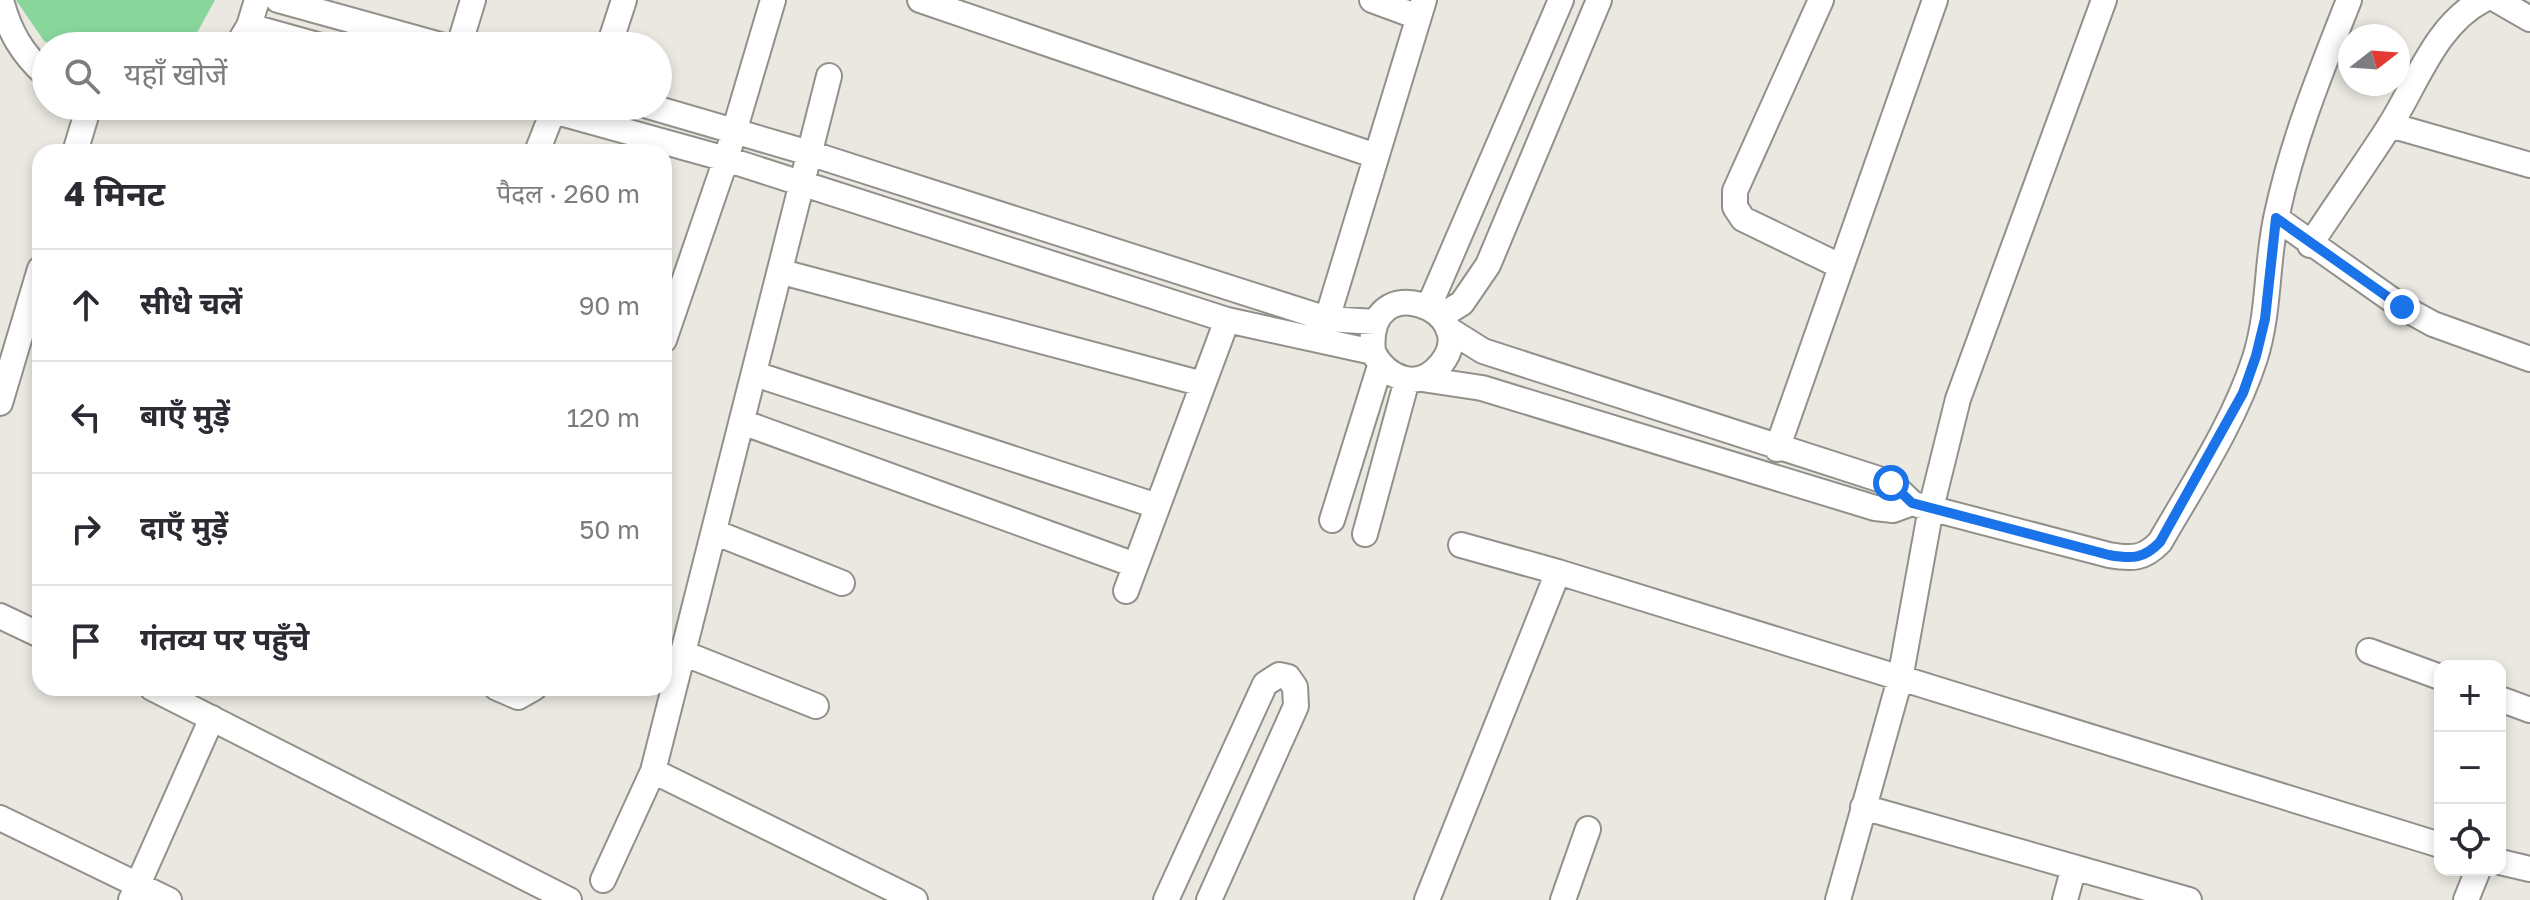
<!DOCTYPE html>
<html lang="hi">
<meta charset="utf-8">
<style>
:root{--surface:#fff;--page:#f7f7f7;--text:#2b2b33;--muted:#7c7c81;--line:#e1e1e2}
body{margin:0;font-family:"Golos Text","Noto Sans Devanagari",sans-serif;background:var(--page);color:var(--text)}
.controls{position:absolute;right:24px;bottom:24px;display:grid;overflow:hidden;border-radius:16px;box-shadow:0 4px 12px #0003}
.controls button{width:72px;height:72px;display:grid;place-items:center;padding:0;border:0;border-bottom:2px solid var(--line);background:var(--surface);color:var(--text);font:40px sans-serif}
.compass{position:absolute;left:2338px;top:24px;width:72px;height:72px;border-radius:50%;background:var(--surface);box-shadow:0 4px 12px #0003;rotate:73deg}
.stop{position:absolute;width:24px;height:24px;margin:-18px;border:6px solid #1a73e8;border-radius:50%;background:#fff}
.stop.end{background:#1a73e8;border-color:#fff;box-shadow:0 2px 8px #0008}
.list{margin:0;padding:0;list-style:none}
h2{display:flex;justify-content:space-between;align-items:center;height:104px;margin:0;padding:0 32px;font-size:34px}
h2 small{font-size:26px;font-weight:400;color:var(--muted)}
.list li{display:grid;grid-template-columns:52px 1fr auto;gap:24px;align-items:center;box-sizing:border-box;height:112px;padding:0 32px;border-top:2px solid var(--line)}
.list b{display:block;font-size:30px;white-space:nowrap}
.list em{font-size:26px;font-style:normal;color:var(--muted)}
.icon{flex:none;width:44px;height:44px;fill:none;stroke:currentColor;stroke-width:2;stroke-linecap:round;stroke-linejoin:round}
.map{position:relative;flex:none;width:2530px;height:900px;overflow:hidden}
.search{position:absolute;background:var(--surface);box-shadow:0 4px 12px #0003;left:32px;top:32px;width:640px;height:88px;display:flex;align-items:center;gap:20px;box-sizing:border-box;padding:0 28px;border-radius:44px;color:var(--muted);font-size:30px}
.panel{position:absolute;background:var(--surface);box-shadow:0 4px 12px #0003;left:32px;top:144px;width:640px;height:552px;border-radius:24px}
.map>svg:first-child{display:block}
.green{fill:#89d69d}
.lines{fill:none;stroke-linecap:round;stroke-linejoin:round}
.street-casing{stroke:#92908a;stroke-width:28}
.street{stroke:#fff;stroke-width:24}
.route{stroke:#1a73e8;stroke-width:10}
</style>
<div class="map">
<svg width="2530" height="900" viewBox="0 0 2530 900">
<rect width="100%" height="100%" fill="#eae8e1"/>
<path class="green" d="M16,0h199l-17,31 -20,15h-125l-9,-5z"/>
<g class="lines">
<defs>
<path id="street" d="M1,0c8,31 21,54 45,75
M278,0l166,46
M920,0l456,156
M1372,0l46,17
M1821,0l-86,191v16l8,12 97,47
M2497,0l33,19
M249,26l72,20
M237,46l12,-20 8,-26
M459,46l14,-46
M609,46l15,-46
M134,106h1
M535,106l191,53 501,161 146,32c14,27 46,40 68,12 44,-54 -77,-100 -68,-12
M648,106l161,47 518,166 49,3
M2390,125l140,40
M75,152l14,-46
M537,152l16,-41
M2276,218l126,89 31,17 97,35
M2310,245c26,-40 54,-79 79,-118 28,-44 47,-103 94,-127
M782,272l421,112
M1429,306l132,-306
M1441,316l21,-13 26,-38 111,-265
M1327,319l97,-319
M664,340l62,-181 47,-159
M755,374l402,132
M1422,379l60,9 393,120 18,2 19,-7 -21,-20 -408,-132 -35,-22
M0,403l40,-134
M742,422l393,143
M1777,449l158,-449
M1918,505l191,50c23,4 35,4 51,-13 34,-59 74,-119 95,-184 15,-47 11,-97 22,-144 16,-75 44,-143 72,-214
M1332,520l48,-154
M714,532l128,51
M1365,534l42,-154
M1461,545l97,27 882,273
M1126,591l101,-271
M0,616l40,19
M2369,651l71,26
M683,653l133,53
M152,688l417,212
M497,688l21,9 16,-9
M2500,699l30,11
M653,771l262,129
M1863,807l326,93
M0,818l169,82
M2500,862l30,7
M603,880l50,-109 176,-695
M131,900l81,-182
M1166,900l99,-216 14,-9 9,2 7,10 1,19 -87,194
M1427,900l131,-328
M1563,900l25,-71
M1838,900l62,-221 31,-171 27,-109 146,-399
M2065,900l9,-33
M2466,900l12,-30"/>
</defs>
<use href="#street" class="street-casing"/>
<use href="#street" class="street"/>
</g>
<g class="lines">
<path class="route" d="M1891,483l21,20 19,5 178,47c23,4 35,4 51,-13l83,-149 13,-37 9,-37 11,-101 126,89"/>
</g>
</svg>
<div class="controls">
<button>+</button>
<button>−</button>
<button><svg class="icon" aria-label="locate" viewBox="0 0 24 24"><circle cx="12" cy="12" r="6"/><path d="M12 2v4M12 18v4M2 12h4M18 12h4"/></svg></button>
</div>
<svg class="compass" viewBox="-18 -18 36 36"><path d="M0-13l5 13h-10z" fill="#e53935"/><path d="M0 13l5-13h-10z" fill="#7c7c81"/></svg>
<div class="stop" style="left:1891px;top:483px"></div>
<div class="stop end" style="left:2402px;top:307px"></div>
<div class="search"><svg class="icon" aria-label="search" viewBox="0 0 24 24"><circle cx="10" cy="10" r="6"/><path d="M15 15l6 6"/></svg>यहाँ खोजें</div>
<section class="panel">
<h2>4 मिनट<small>पैदल · 260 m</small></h2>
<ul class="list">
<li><svg class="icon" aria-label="ahead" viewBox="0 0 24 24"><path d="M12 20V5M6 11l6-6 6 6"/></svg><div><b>सीधे चलें</b></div><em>90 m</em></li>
<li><svg class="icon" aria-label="left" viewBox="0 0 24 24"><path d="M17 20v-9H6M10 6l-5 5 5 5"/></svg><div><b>बाएँ मुड़ें</b></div><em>120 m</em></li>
<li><svg class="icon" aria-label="right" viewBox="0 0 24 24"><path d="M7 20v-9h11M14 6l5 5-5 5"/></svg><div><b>दाएँ मुड़ें</b></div><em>50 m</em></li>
<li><svg class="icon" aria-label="arrive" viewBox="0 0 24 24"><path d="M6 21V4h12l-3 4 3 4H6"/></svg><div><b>गंतव्य पर पहुँचे</b></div></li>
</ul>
</section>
</div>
